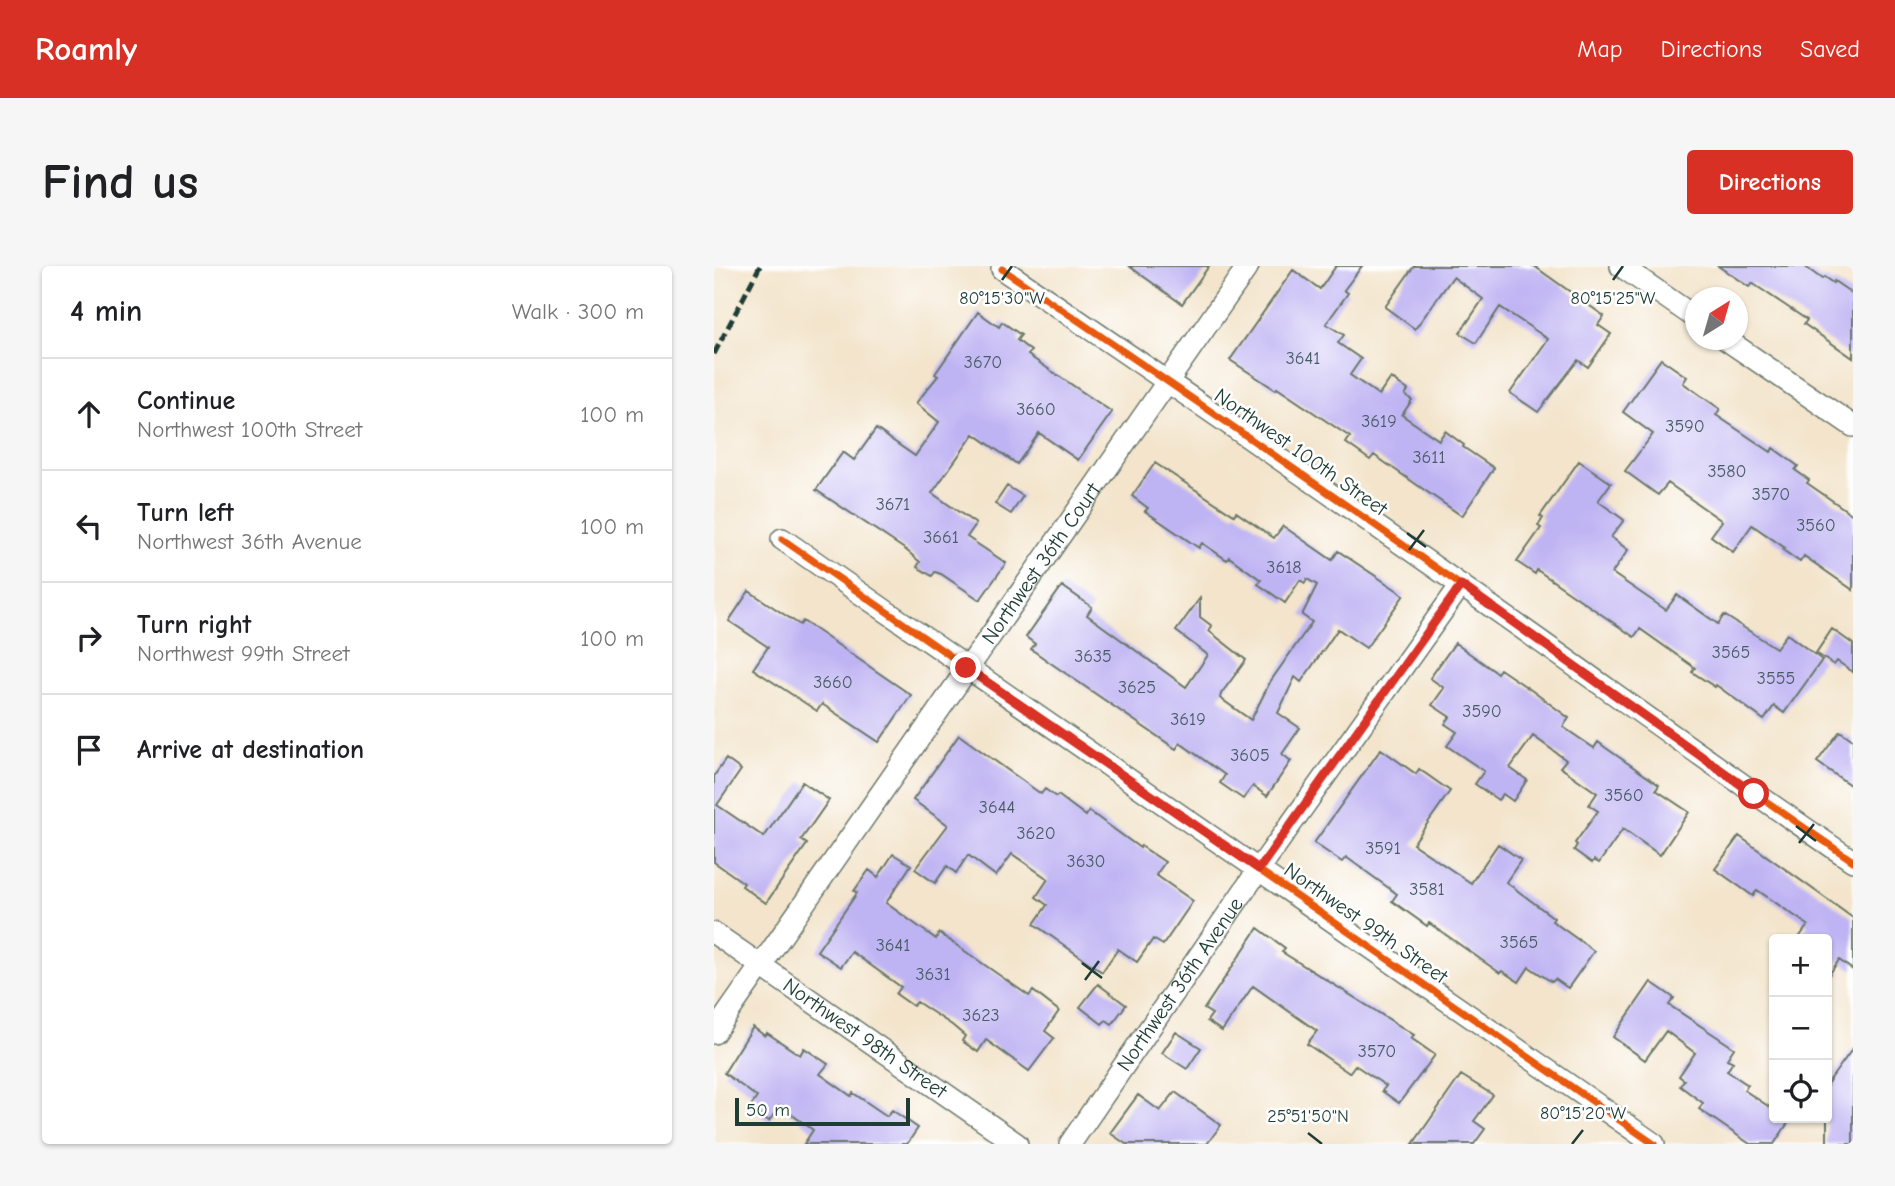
<!DOCTYPE html>
<meta charset="utf-8">
<style>
:root{--surface:#fff;--page:#f6f6f6;--text:#202124;--muted:#757577;--line:#e0e0e0;--accent:#d93025}
body{margin:0;font-family:"Comic Neue",sans-serif;background:var(--page);color:var(--text)}
.controls{position:absolute;right:21px;bottom:21px;display:grid;overflow:hidden;border-radius:7px;box-shadow:0 2px 5px #0004}
.controls button{width:63px;height:63px;display:grid;place-items:center;padding:0;border:0;border-bottom:2px solid var(--line);background:var(--surface);color:var(--text);font:35px sans-serif}
.compass{position:absolute;left:971px;top:21px;width:63px;height:63px;border-radius:50%;background:var(--surface);box-shadow:0 2px 5px #0004;rotate:37deg}
.scale{position:absolute;left:21px;bottom:18px;width:175px;box-sizing:border-box;padding-left:7px;border:4px solid #1f3d34;border-top:0;font-size:19px;line-height:24px;white-space:nowrap;color:#1f3d34;-webkit-text-stroke:5px #fff;paint-order:stroke}
.stop{position:absolute;width:21px;height:21px;margin:-16px;border:5px solid #d93025;border-radius:50%;background:#fff}
.stop.end{background:#d93025;border-color:#fff;box-shadow:0 2px 7px #0008}
.list{margin:0;padding:0;list-style:none}
h2{display:flex;justify-content:space-between;align-items:center;height:91px;margin:0;padding:0 28px;font-size:30px}
h2 small{font-size:23px;font-weight:400;color:var(--muted)}
.list li{display:grid;grid-template-columns:46px 1fr auto;gap:21px;align-items:center;box-sizing:border-box;height:112px;padding:0 28px;border-top:2px solid var(--line)}
.list b{display:block;font-size:26px;white-space:nowrap}
.list p{margin:0;font-size:23px;white-space:nowrap;color:var(--muted)}
.list em{font-size:23px;font-style:normal;color:var(--muted)}
.icon{flex:none;width:38px;height:38px;fill:none;stroke:currentColor;stroke-width:2;stroke-linecap:round;stroke-linejoin:round}
.map{position:relative;flex:none;width:1139px;height:878px;overflow:hidden;border-radius:7px}
header{display:flex;align-items:center;gap:42px;box-sizing:border-box;height:98px;padding:0 35px;background:var(--accent);color:#fff}
header strong{font-size:33px}
nav{display:flex;gap:38px;margin-inline-start:auto;font-size:24px}
.intro{display:flex;align-items:center;justify-content:space-between;box-sizing:border-box;height:168px;padding:0 42px}
h1{margin:0;font-size:49px}
.button{padding:18px 32px;border-radius:7px;background:var(--accent);color:#fff;font-size:24px;font-weight:700}
main{display:flex;gap:42px;padding:0 42px}
aside{flex:1;background:var(--surface);border-radius:7px;box-shadow:0 2px 5px #0004}
.map>svg:first-child{display:block}
.building{fill:#bfb4f3}
.lines{fill:none;stroke-linecap:round;stroke-linejoin:round}
.street-casing{stroke:#697769;stroke-width:24}
.street{stroke:#fff;stroke-width:21}
.rail{stroke:#1f3d34;stroke-width:5;stroke-dasharray:10 5;stroke-linecap:butt}
.cycleway-casing{stroke:#fff;stroke-width:11}
.cycleway{stroke:#e8590c;stroke-width:7}
.route{stroke:#d93025;stroke-width:9}
.ticks{fill:none;stroke:#1f3d34;stroke-width:2.5}
.labels{text-anchor:middle;stroke-width:5;stroke-linejoin:round;paint-order:stroke}
.number-label{font-size:18px;fill:#475b64}
.street-label{font-size:21px;fill:#1f3d34;stroke:#fff}
.ticks-label{font-size:18px;text-anchor:middle;fill:#1f3d34;stroke:#fff;stroke-width:5;stroke-linejoin:round;paint-order:stroke}
</style>
<header>
<strong>Roamly</strong>
<nav><a>Map</a><a>Directions</a><a>Saved</a></nav>
</header>
<div class="intro"><h1>Find us</h1><a class="button">Directions</a></div>
<main>
<aside>
<h2>4 min<small>Walk · 300 m</small></h2>
<ul class="list">
<li><svg class="icon" aria-label="ahead" viewBox="0 0 24 24"><path d="M12 20V5M6 11l6-6 6 6"/></svg><div><b>Continue</b><p>Northwest 100th Street</p></div><em>100 m</em></li>
<li><svg class="icon" aria-label="left" viewBox="0 0 24 24"><path d="M17 20v-9H6M10 6l-5 5 5 5"/></svg><div><b>Turn left</b><p>Northwest 36th Avenue</p></div><em>100 m</em></li>
<li><svg class="icon" aria-label="right" viewBox="0 0 24 24"><path d="M7 20v-9h11M14 6l5 5-5 5"/></svg><div><b>Turn right</b><p>Northwest 99th Street</p></div><em>100 m</em></li>
<li><svg class="icon" aria-label="arrive" viewBox="0 0 24 24"><path d="M6 21V4h12l-3 4 3 4H6"/></svg><div><b>Arrive at destination</b></div></li>
</ul>
</aside>
<div class="map">
<svg width="1139" height="878" viewBox="0 0 1139 878">
<rect width="100%" height="100%" fill="#fff"/>
<filter id="ink" filterUnits="userSpaceOnUse"><feTurbulence type="fractalNoise" baseFrequency=".0143" numOctaves="2"/><feDisplacementMap in="SourceGraphic" scale="14" xChannelSelector="R" yChannelSelector="G"/><feConvolveMatrix kernelMatrix="1 2 1 2 8 2 1 2 1" color-interpolation-filters="sRGB"/></filter>
<filter id="wash" filterUnits="userSpaceOnUse"><feTurbulence type="fractalNoise" baseFrequency=".00686" numOctaves="4" result="noise"/><feDisplacementMap in="SourceGraphic" scale="28" xChannelSelector="R" yChannelSelector="G"/><feGaussianBlur stdDeviation="1.57" result="paint"/><feColorMatrix in="noise" values="0 0 0 0 0 0 0 0 0 0 0 0 0 0 0 0 0 1.4 0 .05"/><feComposite in="paint" operator="in"/></filter>
<g filter="url(#wash)">
<rect width="100%" height="100%" fill="#f3e4cb"/>
<g id="blocks">
<path class="building" d="M415,0h80l-27,38z
M622,0h26l-18,24 4,3 -22,31 18,11 -6,8 23,16 -11,16 29,20 12,-17 17,12 -3,5 7,5 -10,15 37,25 6,-9 19,14 -1,2 31,21 -32,48 -88,-61 -4,5 -24,-17 4,-6 -73,-49 -1,2 -46,-30 63,-90 27,19z
M700,0h120l70,50 -6,9 13,9 -23,33 -10,-7 -40,52 -28,-19 38,-54 -48,-32 -24,36 -16,-10 23,-34 -30,-22 -38,52 -30,-22z
M1004,0h86l18,13 2,-2 9,6 1,-2 19,13v64l-49,-34 3,-4 -55,-37 -3,4z
M264,46l21,15 3,-5 19,13 -4,5 14,11 -3,4 84,57 -34,48 -39,-27 -22,31 -43,-30 -42,59 44,31 -9,13 39,26 -26,37 -39,-26 -6,-2 -3,4 -15,-9 3,-5 -14,-12 -90,-60 27,-38 11,8 22,-31 39,27 24,-34 -23,-19 22,-27 -3,-2z
M947,93l26,18 -4,6 37,26 -4,6 55,37 2,-4 25,18 -3,4 14,10 -2,3 46,32v75l-49,-34 -4,6 -17,-12 2,-2 -33,-23 -19,27 -22,-16 11,-15 -54,-38 -10,12 -33,-24 28,-37 -30,-22z
M865,195l32,22 -13,18 26,19 -13,17 17,13 -16,23 54,37 11,-15 41,29 6,-9 52,33 11,-14 35,26 -38,53 -10,-7 -10,14 -48,-35 -1,2 -23,-15 3,-4 -55,-39 -6,8 -97,-67 -2,4 -18,-12 24,-34 -3,-2 5,-8 -3,-2z
M441,197l79,52 2,-3 38,26 9,-12 49,34 6,-9 66,44 -38,53 -28,-19 -37,53 -6,-5 -17,36 22,15 -18,26 9,7 -24,35 -14,-10 -10,13 -23,-16 5,-8 -45,-32 -4,6 -124,-85 -21,-15 4,-5 -9,-7 36,-51 30,21 -5,8 99,72 22,-32 -32,-24 24,-33v19l12,9 -3,5 37,29 -25,34 -1,4 31,22 19,-38 42,-60 -10,-7 15,-30 -10,-6 -2,4 -5,-3 -15,23 -27,-19 3,-4 -32,-23 -2,3 -25,-17 -3,5 -54,-37 3,-3 -16,-12z
M293,220l16,10 -12,18 -16,-10z
M35,325l51,34 3,-4 108,74 -32,47 -57,-38 -5,7 -64,-42 15,-22 -39,-26z
M1118,363l21,15v28l-16,-11 -3,4 -18,-12z
M741,377l42,30 3,-4 31,21 38,28 -6,9 31,21 4,-6 8,6 53,37 -3,5 33,22 -29,43 -37,-26 -24,34 -5,-3 -2,3 -18,-13 3,-5 -2,-2 23,-32 -9,-6 8,-12 -37,-26 6,-7 -33,-24 -23,32 17,12 -14,21 -10,-7 -5,6 -23,-16 9,-13 -37,-25 10,-14 -12,-8 5,-7 -18,-12 12,-17 -14,-10z
M1126,465l13,9v47l-36,-25z
M245,469l82,59 4,-5 11,8 2,-2 28,21 3,-5 51,37 1,-2 24,16 -9,13 37,26 -30,44 -10,-6 -16,23 -19,-13 -16,23 -68,-48 13,-19 -11,-8 12,-18 -36,-25 -16,22 -28,-21 -12,18 -9,-7 -12,17 -20,-14 33,-44 -35,-25z
M667,483l35,25 3,-5 31,22 -37,53 58,39 27,-39 23,16 -15,22 48,36 -2,3 42,30 -26,37 -13,-9 -3,3 -23,-15 -10,15 -17,-11 -2,2 -71,-50 -2,3 -35,-25 5,-7 -51,-37 -4,5 -28,-19z
M12,493l15,11 -24,35 47,32 38,-55 27,18 -28,40 6,4 -41,59 -24,-17 2,-3 -30,-21v-86z
M1025,570l114,82v52l-14,-10 -12,18v-39h-29l10,-14 -51,-35 -4,6 -38,-27z
M179,588l18,11 -25,38 50,36 3,-6 90,63 4,-5 26,20 -14,20 9,7 -25,33 -43,-31 -8,12 -16,-11 3,-5 -13,-11 -35,-23 -4,4 -17,-12 5,-7 -49,-35 -11,15 -24,-16 40,-58 -3,-2 15,-21 9,7z
M544,662l27,20 -3,4 132,83 -3,3 24,17 -36,48 -17,-12 4,-5 -31,-21 -6,8 -42,-29 10,-13 -64,-45 -31,45 -15,-10 5,-7 -8,-5z
M937,716l23,16 -5,7 65,43 -7,11 6,3 -6,9 21,14 -4,5 30,20v8h12l4,2 -16,24h-24l-51,-35 4,-6 -23,-17 4,-6 -5,-4 16,-23 -29,-22 -21,29 -32,-23z
M384,718l28,21 -14,19 -6,-4 -4,4 -22,-17z
M39,761l12,9 2,-3 33,22 4,-7 24,16 -8,10 31,22 2,-3 34,23 5,-6 26,18 -11,16h-103l9,-14 -33,-24 -11,15 -19,-13 7,-11 -33,-24z
M462,766l25,16 -14,21 -25,-16z
M1139,782v96h-26v-60z
M747,809l32,20 -19,26 11,8 -11,15h-61z
M461,826l46,33 -14,19h-81l-16,-11 28,-38 22,16z"/>
</g>
</g>
<g filter="url(#ink)">
<use href="#blocks" fill-opacity="0" stroke="#697769" stroke-width="2"/>
<g class="lines">
<defs>
<g id="street">
<path d="M907,0l75,52"/>
<path d="M288,3c154,104 306,209 457,315 132,92 261,187 394,277"/>
<path d="M1013,74l126,86"/>
<path d="M68,273l872,605"/>
<path id="s1" d="M0,667l303,211"/>
<path id="s2" d="M0,767l534,-767"/>
<path id="s3" d="M356,878l189,-275 202,-284"/>
</g>
</defs>
<use href="#street" class="street-casing"/>
<use href="#street" class="street"/>
<path class="rail" d="M0,88l46,-88"/>
<defs>
<path id="cycleway" d="M288,3c154,104 306,209 457,315 132,92 261,187 394,277
M68,273l872,605"/>
</defs>
<use href="#cycleway" class="cycleway-casing"/>
<use href="#cycleway" class="cycleway"/>
</g>
</g>
<g class="lines" filter="url(#ink)">
<path class="route" d="M252,402l293,201 202,-284 293,209"/>
</g>
<path class="ticks" d="M288,14l10,-14M899,14l10,-14M693,267l19,14M695,284l15,-20M1082,560l20,15M1085,577l15,-19M368,697l20,15M371,714l14,-19M594,867l14,11M858,878l11,-14"/>
<g class="labels">
<g class="number-label">
<text x="589" y="98">3641</text>
<text x="269" y="102">3670</text>
<text x="322" y="149">3660</text>
<text x="665" y="161">3619</text>
<text x="971" y="166">3590</text>
<text x="715" y="197">3611</text>
<text x="1013" y="211">3580</text>
<text x="1057" y="234">3570</text>
<text x="179" y="244">3671</text>
<text x="1102" y="265">3560</text>
<text x="227" y="277">3661</text>
<text x="570" y="307">3618</text>
<text x="1017" y="392">3565</text>
<text x="379" y="396">3635</text>
<text x="1062" y="418">3555</text>
<text x="119" y="422">3660</text>
<text x="423" y="427">3625</text>
<text x="768" y="451">3590</text>
<text x="474" y="459">3619</text>
<text x="536" y="495">3605</text>
<text x="910" y="535">3560</text>
<text x="283" y="547">3644</text>
<text x="322" y="573">3620</text>
<text x="669" y="588">3591</text>
<text x="372" y="601">3630</text>
<text x="713" y="629">3581</text>
<text x="805" y="682">3565</text>
<text x="179" y="685">3641</text>
<text x="219" y="714">3631</text>
<text x="267" y="755">3623</text>
<text x="663" y="791">3570</text>
</g>
<g class="street-label">
<text transform="translate(587 186) rotate(35)" y="7">Northwest 100th Street</text>
<text dy="7" stroke="none"><textPath href="#s2" startOffset="572">Northwest 36th Court</textPath></text>
<text transform="translate(652 657) rotate(35)" y="7">Northwest 99th Street</text>
<text dy="7" stroke="none"><textPath href="#s3" startOffset="194">Northwest 36th Avenue</textPath></text>
<text dy="7" stroke="none"><textPath href="#s1" startOffset="184">Northwest 98th Street</textPath></text>
</g>
</g>
<g class="ticks-label">
<text x="288" y="38">80°15'30"W</text>
<text x="899" y="38">80°15'25"W</text>
<text x="869" y="853">80°15'20"W</text>
<text x="594" y="856">25°51'50"N</text>
</g>
</svg>
<div class="controls">
<button>+</button>
<button>−</button>
<button><svg class="icon" aria-label="locate" viewBox="0 0 24 24"><circle cx="12" cy="12" r="6"/><path d="M12 2v4M12 18v4M2 12h4M18 12h4"/></svg></button>
</div>
<svg class="compass" viewBox="-18 -18 36 36"><path d="M0-13l5 13h-10z" fill="#e53935"/><path d="M0 13l5-13h-10z" fill="#757577"/></svg>
<div class="scale">50 m</div>
<div class="stop" style="left:1040px;top:528px"></div>
<div class="stop end" style="left:252px;top:402px"></div>
</div>
</main>
